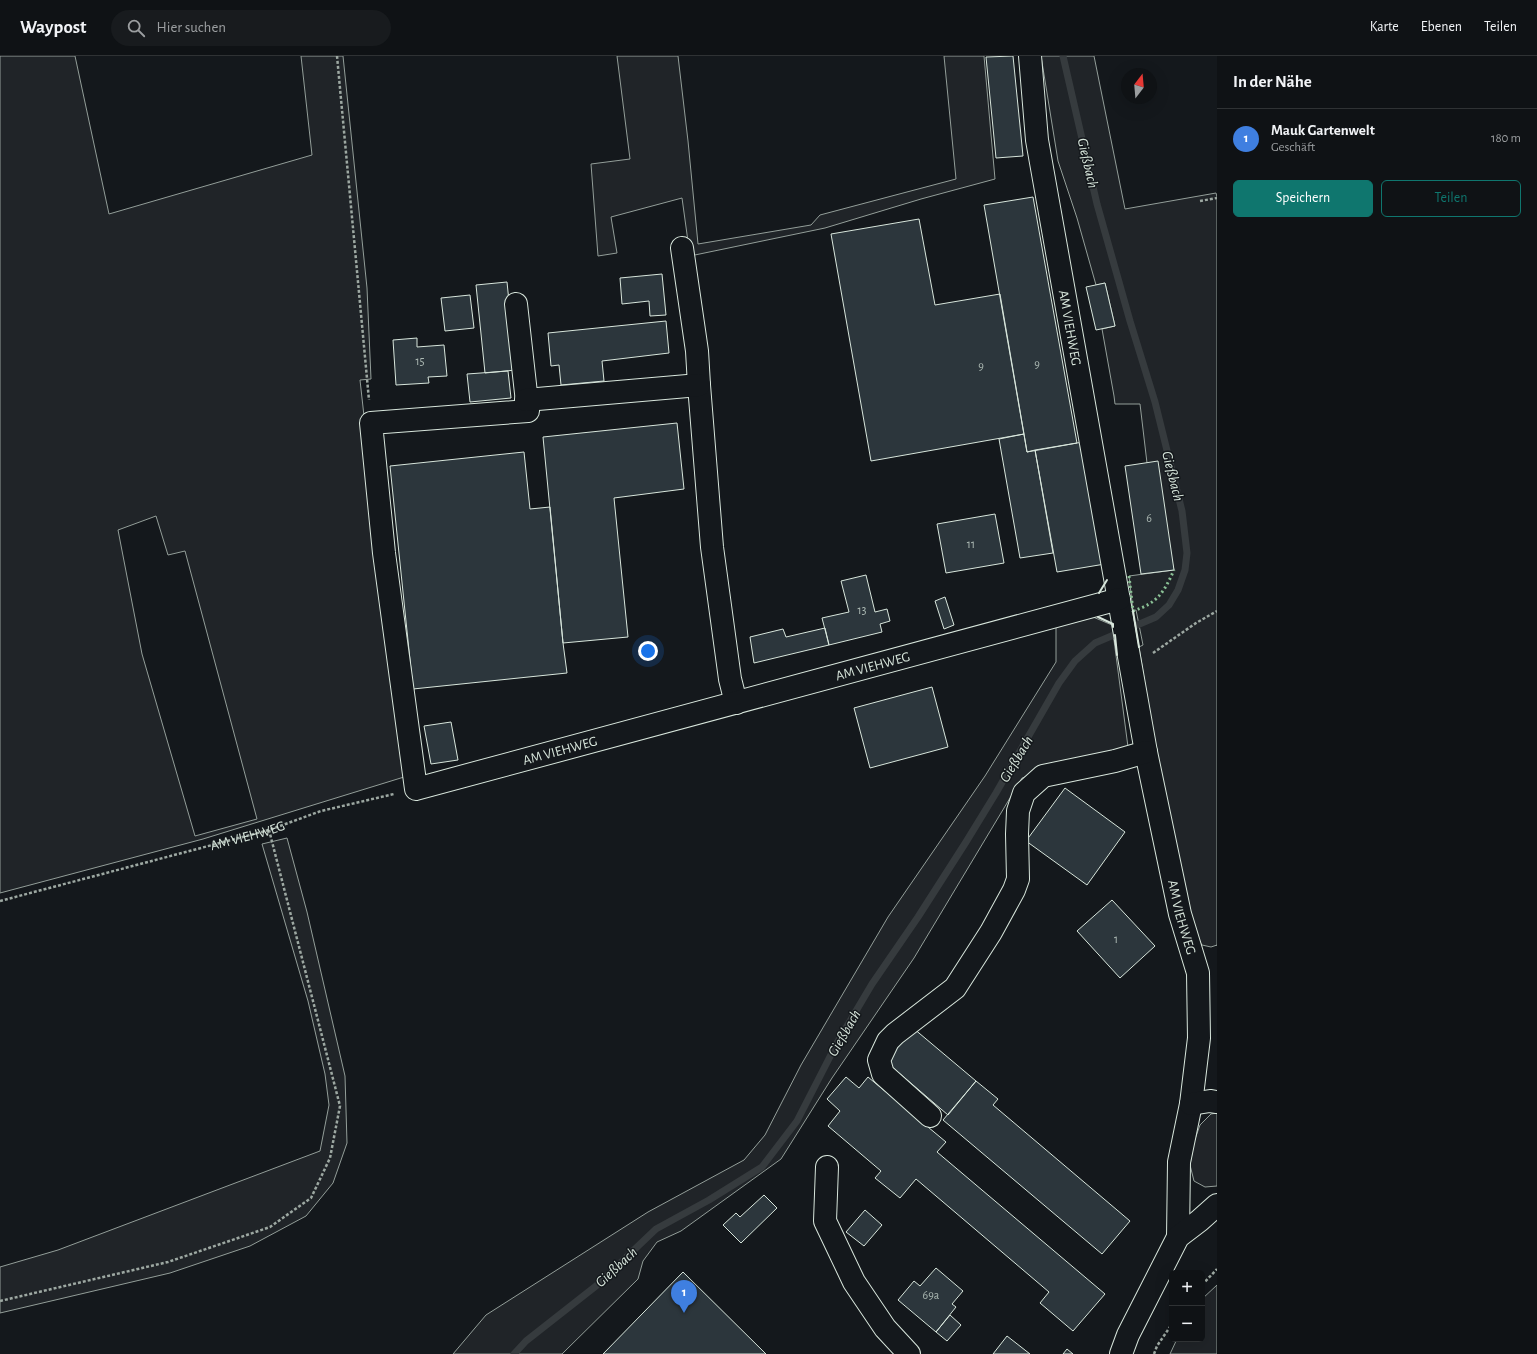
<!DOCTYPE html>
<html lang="de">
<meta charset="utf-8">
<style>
:root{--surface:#0f1215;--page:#181b1e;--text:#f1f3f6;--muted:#9b9ea0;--line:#2f3234;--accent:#0f766e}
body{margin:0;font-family:"Alegreya Sans",sans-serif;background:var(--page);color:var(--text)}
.controls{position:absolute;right:12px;bottom:12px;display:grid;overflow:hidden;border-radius:6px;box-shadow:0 4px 16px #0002}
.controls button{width:36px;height:36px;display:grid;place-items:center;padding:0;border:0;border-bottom:1px solid var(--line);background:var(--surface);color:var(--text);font:20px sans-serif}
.compass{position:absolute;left:1121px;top:12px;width:36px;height:36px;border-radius:50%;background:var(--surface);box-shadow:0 4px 16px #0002;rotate:16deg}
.you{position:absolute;left:648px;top:595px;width:14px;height:14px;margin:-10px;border:3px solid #fff;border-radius:50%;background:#1a73e8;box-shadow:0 0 0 6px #1a73e833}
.badge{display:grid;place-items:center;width:26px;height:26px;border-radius:50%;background:var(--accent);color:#fff;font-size:13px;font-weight:700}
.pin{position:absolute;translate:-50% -33px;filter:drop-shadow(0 1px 2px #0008)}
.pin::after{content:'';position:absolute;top:21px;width:14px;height:12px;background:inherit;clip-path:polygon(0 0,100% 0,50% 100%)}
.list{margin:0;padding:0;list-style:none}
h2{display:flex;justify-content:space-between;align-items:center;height:52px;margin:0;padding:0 16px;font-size:17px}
h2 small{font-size:13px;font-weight:400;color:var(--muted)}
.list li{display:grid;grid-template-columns:26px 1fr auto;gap:12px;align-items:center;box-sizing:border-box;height:60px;padding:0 16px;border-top:1px solid var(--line)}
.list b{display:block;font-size:15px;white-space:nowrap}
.list p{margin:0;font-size:13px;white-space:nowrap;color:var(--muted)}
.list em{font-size:13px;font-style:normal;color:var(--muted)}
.actions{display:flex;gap:8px;padding:12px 16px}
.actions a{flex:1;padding:9px 0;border:1px solid var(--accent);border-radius:6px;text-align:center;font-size:14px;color:var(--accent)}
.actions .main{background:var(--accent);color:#fff}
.icon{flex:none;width:22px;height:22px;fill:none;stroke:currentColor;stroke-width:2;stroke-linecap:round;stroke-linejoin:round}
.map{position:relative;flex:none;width:1217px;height:1298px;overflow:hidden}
header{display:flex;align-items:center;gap:24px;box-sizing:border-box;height:56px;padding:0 20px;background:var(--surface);border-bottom:1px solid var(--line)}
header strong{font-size:19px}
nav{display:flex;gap:22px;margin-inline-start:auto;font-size:14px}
.search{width:280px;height:36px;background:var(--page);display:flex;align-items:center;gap:10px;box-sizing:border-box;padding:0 14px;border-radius:22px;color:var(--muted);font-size:15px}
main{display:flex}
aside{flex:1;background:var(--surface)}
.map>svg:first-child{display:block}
.green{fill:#202428;stroke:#939e99;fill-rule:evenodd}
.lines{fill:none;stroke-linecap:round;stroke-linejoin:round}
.stream{stroke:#363b3e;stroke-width:7}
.building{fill:#2c363c;stroke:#d8e6dc}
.minor-casing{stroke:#d8e6dc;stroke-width:24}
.path{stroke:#9da8a2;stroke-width:2.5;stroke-dasharray:3 2;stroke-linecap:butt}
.minor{stroke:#14181c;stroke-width:22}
.hedge{stroke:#8ac095;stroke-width:3;stroke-dasharray:2 3;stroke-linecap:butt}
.wall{stroke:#d8e6dc;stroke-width:2}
.labels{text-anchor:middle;stroke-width:3;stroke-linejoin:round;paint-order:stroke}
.number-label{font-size:12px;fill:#adbab4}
.street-label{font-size:14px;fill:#d8e6dc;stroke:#14181c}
.water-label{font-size:15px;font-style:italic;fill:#d8e6dc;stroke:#14181c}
</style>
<header>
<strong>Waypost</strong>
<div class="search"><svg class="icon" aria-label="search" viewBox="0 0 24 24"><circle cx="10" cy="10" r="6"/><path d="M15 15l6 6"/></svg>Hier suchen</div>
<nav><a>Karte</a><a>Ebenen</a><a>Teilen</a></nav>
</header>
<main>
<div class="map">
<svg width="1217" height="1298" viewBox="0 0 1217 1298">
<rect width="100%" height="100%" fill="#14181c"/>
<path class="green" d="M0,0h75l34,158 203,-59 -11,-99h42l24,232 4,91 -11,1 44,397 -201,62 -203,54zM156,460l12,39 17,-4 72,268 -62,17 -53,-182 -24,-124z
M617,0h61l10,85 10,103 113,-19 9,-10 136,-36 -12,-123h40l11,123 -74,20 -96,29 -135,28 -8,-58 -71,19 6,36 -19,3 -7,-92 39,-5z
M1041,0h53l31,153 91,-16 1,4v749v-1l-6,2 -9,-2 -5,-7 -34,-141 -24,-150 4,-2 -7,-35 -3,1 -4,-35 45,-6 -27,-107 -7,-59h-25l-1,-8 -12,-67 13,-3 -10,-43 -9,2 -19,-67 -19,-57z
M1093,561l19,8 16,122 -106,31 -108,180 -82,120 -51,81 -100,72 -24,11 -14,19 -5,18 -76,75h-109l33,-39 162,-103 96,-52 21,-25 36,-70 87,-148 97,-141 71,-114v-38z
M287,782l20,74 38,164 2,67 -14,40 -27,33 -56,30 -80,27 -170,40v-46l58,-17 262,-99 9,-46 -4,-31 -17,-73 -46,-157z
M1217,1057v73l-12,1 -11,-6 -4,-16 4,-23 6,-17 11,-11z
M1217,1229v69h-47l7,-15h25v-40z"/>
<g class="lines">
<path class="stream" d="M514,1298l12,-13 70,-55 60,-57 53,-29 53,-33 35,-46 40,-78 35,-59 46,-67 48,-75 30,-49 63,-110 16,-22 20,-18 61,-26 13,-12 9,-15 7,-20 2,-17 -5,-42 -27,-109 -25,-81 -33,-117 -34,-148"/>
</g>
<path class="building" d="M1013,0l10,100 -27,2 -10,-101z
M1033,141l44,246 -50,9 -43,-247z
M919,163l16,86 65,-11 24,140 -153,27 -40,-227z
M662,218l4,41 -16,1 -1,-15 -27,3 -2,-26z
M507,226l9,88 -31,3 -9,-88z
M1105,227l10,43 -19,4 -10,-43z
M470,239l4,33 -29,3 -4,-33z
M666,265l3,32 -67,8 2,20 -43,4 -2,-20 -8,1 -3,-33z
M417,282v9l27,-2 3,31 -19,1 1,6 -33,2 -3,-45z
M508,315l3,27 -41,4 -3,-28z
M677,367l7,66 -70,9 14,139 -65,6 -20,-206z
M1024,378l3,18 8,-2 18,103 -33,5 -21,-119z
M1083,386l22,122 -48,8 -22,-122z
M524,396l6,57 20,-2 13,136 4,30 -154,16 -23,-223z
M1158,405l16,109 -33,4 -16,-108z
M995,458l9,49 -58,10 -9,-49z
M866,519l9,37 12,-3 3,12 -10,3 2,8 -53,13 -7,-27 27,-6 -8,-31z
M945,541l9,28 -10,4 -9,-28z
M825,572l4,17 -75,18 -4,-26 33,-8 3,8z
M932,631l16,60 -78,21 -16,-60z
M451,666l7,38 -27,4 -7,-38z
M1065,732l60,44 -38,53 -61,-44z
M1112,844l43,46 -35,32 -43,-47z
M913,972l63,53 -28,34 -63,-54z
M846,1021l13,11 9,-11 78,65 -9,10 168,142 -32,37 -33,-28 9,-11 -133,-113 -16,19 -25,-20 6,-7 -53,-45 12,-15 -13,-12z
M976,1025l22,18 -5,6 137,116 -28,33 -159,-134z
M764,1139l13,13 -36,35 -18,-18 13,-12 4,4z
M865,1154l17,15 -18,21 -18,-14z
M936,1212l27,23 -11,13 4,3 -20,25 -38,-32 16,-19 6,5z
M683,1216l83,82h-163z
M950,1259l11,10 -14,16 -11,-9z
M1007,1280l23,18h-37z
M1067,1293l6,5h-10z"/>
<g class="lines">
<defs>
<g id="minor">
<path id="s2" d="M1030,0l7,84 109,612 34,162 18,59 1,65 -8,66 -12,58 -1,75"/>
<path d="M682,192l15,103 2,34 13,162 18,132 6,24"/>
<path id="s3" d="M516,248l12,107 -157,12 13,130 32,236 703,-190"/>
<path d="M526,344l173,-15"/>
<path d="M1191,1048l19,-3 7,1"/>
<path d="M930,1060l-47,-42 -4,-14 9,-19 7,-7 60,-46 36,-56 23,-42 4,-11 -1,-45 1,-23 6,-18 19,-17 72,-15 31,-9"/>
<path d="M827,1111l-2,54 29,61 31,46 24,26"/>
<path d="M1121,1298l7,-19 50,-98 21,-16 18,-16"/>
</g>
</defs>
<use href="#minor" class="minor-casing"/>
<g class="path">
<path d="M337,0l32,344"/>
<path d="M1200,145l17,-3"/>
<path d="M1153,597l43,-30 21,-12"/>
<path id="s1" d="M0,845l269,-71 52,-19 73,-17"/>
<path d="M1202,1229l15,-16"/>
<path d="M0,1245l168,-39 102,-35 41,-29 19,-40 10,-52 -71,-276"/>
<path d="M1154,1298l3,-8 15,-22"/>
</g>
<use href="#minor" class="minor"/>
<path class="hedge" d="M1129,520l4,35c25,-8 31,-19 41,-41"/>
<path class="wall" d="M1099,537l8,-13
M1133,555l6,36
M1098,561l15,7v3
M1115,579l2,20"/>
</g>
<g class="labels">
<g class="number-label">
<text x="420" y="309">15</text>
<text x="1037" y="312">9</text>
<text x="981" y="314">9</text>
<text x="1149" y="466">6</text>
<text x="971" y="492">11</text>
<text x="862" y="558">13</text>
<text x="1116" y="887">1</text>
<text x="931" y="1243">69a</text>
</g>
<g class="street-label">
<text dy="5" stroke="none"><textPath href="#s2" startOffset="275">AM VIEHWEG</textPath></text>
<text dy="5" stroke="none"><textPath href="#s3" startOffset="1107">AM VIEHWEG</textPath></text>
<text dy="5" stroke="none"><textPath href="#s3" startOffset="783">AM VIEHWEG</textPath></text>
<text dy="5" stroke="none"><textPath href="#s1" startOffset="256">AM VIEHWEG</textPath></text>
<text dy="5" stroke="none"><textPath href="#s2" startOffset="875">AM VIEHWEG</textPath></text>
</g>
<g class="water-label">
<text transform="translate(1088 107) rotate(77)" y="5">Gießbach</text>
<text transform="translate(1173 420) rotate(76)" y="5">Gießbach</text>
<text transform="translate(1016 703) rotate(-59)" y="5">Gießbach</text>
<text transform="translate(844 977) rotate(-60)" y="5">Gießbach</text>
<text transform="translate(616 1211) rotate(-43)" y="5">Gießbach</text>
</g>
</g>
</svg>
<div class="controls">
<button>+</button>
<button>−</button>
</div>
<svg class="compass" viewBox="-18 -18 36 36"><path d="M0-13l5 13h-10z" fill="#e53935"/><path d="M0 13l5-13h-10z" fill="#9b9ea0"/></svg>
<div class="you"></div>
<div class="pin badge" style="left:684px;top:1257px;background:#3f7fe0">1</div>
</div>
<aside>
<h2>In der Nähe<small></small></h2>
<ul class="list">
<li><span class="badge" style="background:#3f7fe0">1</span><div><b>Mauk Gartenwelt</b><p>Geschäft</p></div><em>180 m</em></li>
</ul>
<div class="actions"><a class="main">Speichern</a><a>Teilen</a></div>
</aside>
</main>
